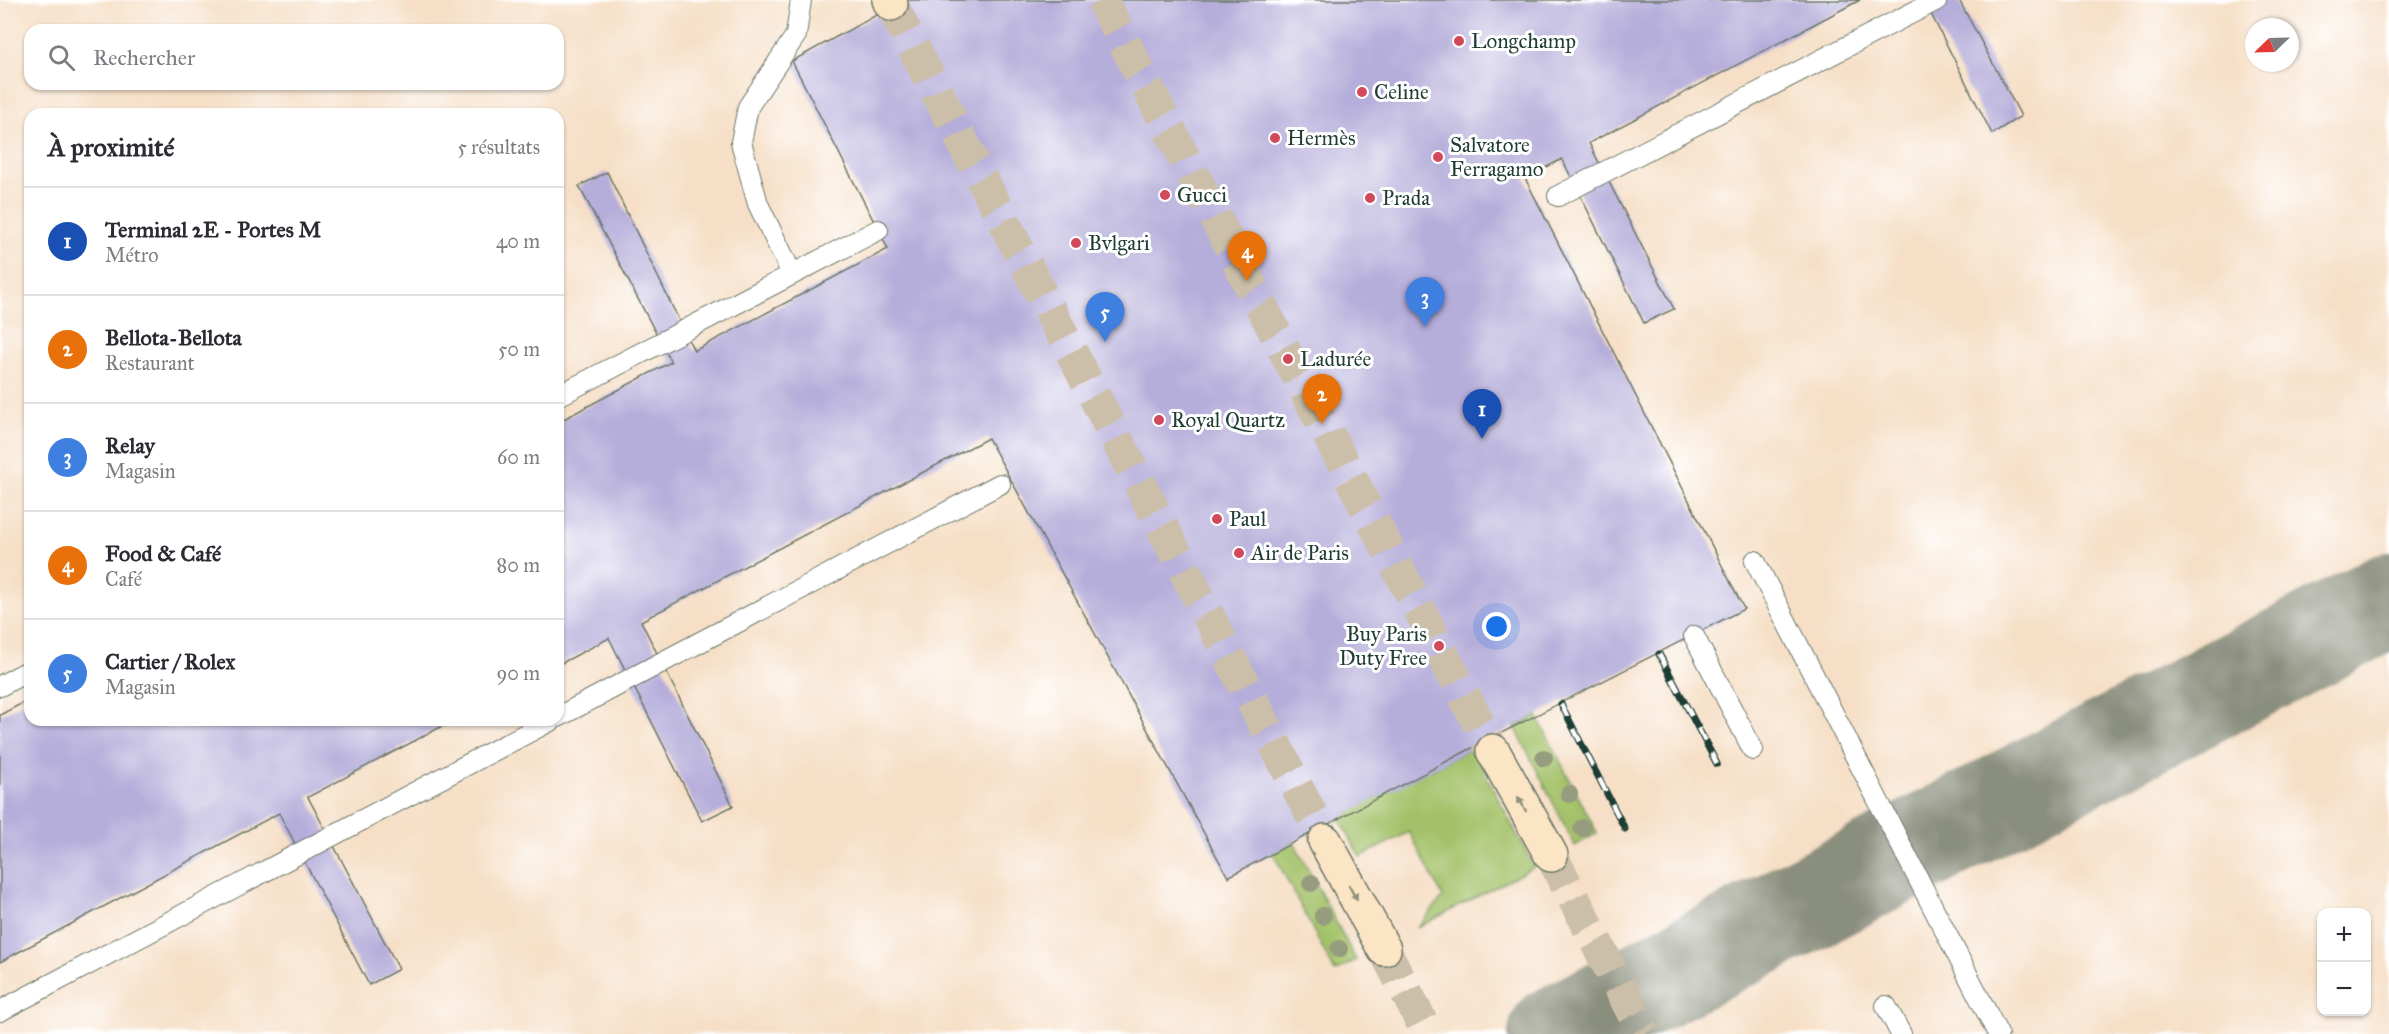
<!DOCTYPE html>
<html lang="fr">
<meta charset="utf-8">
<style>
:root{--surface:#fff;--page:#f2f2f3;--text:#2b2b33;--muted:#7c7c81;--line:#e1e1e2;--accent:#b45309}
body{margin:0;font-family:"IM FELL Great Primer",serif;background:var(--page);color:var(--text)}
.controls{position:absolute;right:18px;bottom:18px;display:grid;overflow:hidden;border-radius:12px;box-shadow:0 2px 4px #0004}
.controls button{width:54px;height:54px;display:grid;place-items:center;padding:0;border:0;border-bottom:2px solid var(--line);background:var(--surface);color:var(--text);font:30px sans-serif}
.compass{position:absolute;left:2245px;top:18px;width:54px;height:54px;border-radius:50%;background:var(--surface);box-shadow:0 2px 4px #0004;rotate:247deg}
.you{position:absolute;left:1497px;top:627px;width:21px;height:21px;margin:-15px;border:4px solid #fff;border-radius:50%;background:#1a73e8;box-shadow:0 0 0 9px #1a73e833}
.badge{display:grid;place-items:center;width:39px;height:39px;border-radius:50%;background:var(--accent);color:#fff;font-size:20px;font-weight:700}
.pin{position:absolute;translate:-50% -50px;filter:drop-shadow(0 2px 3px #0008)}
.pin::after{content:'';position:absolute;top:32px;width:21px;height:18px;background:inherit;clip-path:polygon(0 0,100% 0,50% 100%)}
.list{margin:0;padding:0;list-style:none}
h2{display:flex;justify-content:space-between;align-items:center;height:78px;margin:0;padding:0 24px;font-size:26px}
h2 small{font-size:20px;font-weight:400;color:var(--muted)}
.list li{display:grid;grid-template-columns:39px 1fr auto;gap:18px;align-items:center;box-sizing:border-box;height:108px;padding:0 24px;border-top:2px solid var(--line)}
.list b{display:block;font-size:22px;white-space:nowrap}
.list p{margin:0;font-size:20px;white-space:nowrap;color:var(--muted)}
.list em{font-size:20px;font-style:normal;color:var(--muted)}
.icon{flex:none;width:33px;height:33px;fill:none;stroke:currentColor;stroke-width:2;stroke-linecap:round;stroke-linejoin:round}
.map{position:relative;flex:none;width:2389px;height:1034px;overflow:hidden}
.search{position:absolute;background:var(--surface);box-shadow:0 2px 4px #0004;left:24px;top:24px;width:540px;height:66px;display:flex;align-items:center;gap:15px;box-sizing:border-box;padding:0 21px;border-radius:18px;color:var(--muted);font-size:22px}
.panel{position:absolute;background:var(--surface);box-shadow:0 2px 4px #0004;left:24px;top:108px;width:540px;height:618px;border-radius:18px}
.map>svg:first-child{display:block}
.green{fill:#a3c168;stroke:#617f4e;stroke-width:1.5}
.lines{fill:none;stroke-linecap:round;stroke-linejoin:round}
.taxiway{stroke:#8a8e7d;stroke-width:96}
.building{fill:#b6aeda}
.secondary-tunnel{stroke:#cbbfa9;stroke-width:33;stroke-dasharray:33 16;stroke-linecap:butt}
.lane-casing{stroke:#6a7667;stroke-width:22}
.secondary-casing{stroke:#6a7667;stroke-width:36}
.lane{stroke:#fff;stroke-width:20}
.secondary{stroke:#fce5c4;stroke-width:33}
.rail-casing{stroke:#1f3d34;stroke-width:7}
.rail{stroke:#fff;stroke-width:4.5;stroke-dasharray:14;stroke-linecap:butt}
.tree{fill:#969c7e}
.oneway{fill:#8e917c}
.poi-dot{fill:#d1495b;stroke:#fff;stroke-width:2}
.labels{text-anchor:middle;stroke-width:6;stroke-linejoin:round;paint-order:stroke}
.poi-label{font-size:21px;fill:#1f3d34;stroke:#fff;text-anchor:start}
</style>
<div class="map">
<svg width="2389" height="1034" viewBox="0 0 2389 1034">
<rect width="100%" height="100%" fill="#fff"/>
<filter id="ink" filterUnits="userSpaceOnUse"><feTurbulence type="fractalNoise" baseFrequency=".0167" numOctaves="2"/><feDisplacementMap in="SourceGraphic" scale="12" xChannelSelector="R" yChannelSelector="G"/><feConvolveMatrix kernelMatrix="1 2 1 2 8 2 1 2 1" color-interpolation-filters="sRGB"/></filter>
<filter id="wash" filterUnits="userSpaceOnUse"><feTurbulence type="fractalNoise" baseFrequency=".008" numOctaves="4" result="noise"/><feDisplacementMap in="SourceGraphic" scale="24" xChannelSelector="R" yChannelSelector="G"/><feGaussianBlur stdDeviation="1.35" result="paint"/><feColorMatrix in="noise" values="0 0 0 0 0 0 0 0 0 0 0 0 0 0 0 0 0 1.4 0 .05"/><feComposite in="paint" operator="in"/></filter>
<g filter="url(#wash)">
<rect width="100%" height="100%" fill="#f6dfc6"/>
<path class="green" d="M1537,716l60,117 -22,13 -60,-119z
M1472,748l62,119 -117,61 26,-31 -34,-65 -49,25 -21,-40z
M1294,842l62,118 -21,12 -62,-119z"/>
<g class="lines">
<path class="taxiway" d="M1556,1034l833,-434"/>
</g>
<g id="blocks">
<path class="building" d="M904,0h956l-271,143 85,166 -30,14 -82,-164 -37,19 219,431 -272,139 -244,129 -240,-439 -347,183 92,185 -31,15 -93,-183 -51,27v-243l113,-60 -92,-176 28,-14 87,179 194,-102 -96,-188z
M1924,0h35l62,116 -29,18z
M30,699v21h424l-146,77 91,172 -30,16 -90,-172 -279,149v-247z"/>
</g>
</g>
<g filter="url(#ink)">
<use href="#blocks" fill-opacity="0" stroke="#6a7667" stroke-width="1.5"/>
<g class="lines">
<path class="secondary-tunnel" d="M1102,0l391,751
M891,4l434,837
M1551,855l93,179
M1384,949l44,85"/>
<defs>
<path id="lane" d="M1558,196l379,-196
M792,274l-34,-70 -17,-62 7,-35 48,-72 5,-35
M558,396l320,-166
M1755,561l243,473
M1694,636l59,114
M0,686l30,-16
M558,717l442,-233
M1886,1006l15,28
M0,1011l552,-291"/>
<path id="secondary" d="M889,0l2,4
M1493,751l58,104
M1325,841l59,108"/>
</defs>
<use href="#lane" class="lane-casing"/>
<use href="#secondary" class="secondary-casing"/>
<use href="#lane" class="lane"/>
<use href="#secondary" class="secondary"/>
<defs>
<path id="rail" d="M1659,654l58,110
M1561,704l64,125"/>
</defs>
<use href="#rail" class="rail-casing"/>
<use href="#rail" class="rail"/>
</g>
<g class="tree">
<circle cx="1544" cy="758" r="9"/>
<circle cx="1569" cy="794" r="9"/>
<circle cx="1582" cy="828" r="9"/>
<circle cx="1311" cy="883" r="9"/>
<circle cx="1323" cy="916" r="9"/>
<circle cx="1339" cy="949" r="9"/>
</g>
<defs><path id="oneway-solid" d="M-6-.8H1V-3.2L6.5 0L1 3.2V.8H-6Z" transform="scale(1.5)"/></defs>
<g class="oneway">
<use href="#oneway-solid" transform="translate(1522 804) rotate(-119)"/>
<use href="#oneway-solid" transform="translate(1353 893) rotate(61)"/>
</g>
</g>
<g class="poi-dot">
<circle cx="1459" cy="41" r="6"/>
<circle cx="1362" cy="92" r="6"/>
<circle cx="1275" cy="138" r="6"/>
<circle cx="1438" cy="157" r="6"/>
<circle cx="1165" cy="195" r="6"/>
<circle cx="1370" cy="198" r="6"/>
<circle cx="1076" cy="243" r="6"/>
<circle cx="1288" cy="359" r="6"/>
<circle cx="1159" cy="420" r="6"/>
<circle cx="1217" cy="519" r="6"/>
<circle cx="1239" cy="553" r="6"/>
<circle cx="1439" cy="646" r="6"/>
</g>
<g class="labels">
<g class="poi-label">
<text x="1471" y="48">Longchamp</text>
<text x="1374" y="99">Celine</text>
<text x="1287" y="145">Hermès</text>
<text x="1450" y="152">Salvatore<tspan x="1450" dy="24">Ferragamo</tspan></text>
<text x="1177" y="202">Gucci</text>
<text x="1382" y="205">Prada</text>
<text x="1088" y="250">Bvlgari</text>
<text x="1300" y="366">Ladurée</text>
<text x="1171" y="427">Royal Quartz</text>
<text x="1229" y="526">Paul</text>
<text x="1251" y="560">Air de Paris</text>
<text x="1427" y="641" text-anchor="end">Buy Paris<tspan x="1427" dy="24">Duty Free</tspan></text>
</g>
</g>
</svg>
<div class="controls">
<button>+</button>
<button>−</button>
</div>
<svg class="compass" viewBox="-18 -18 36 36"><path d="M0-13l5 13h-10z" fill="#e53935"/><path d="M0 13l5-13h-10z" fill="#7c7c81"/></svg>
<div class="you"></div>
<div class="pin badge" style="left:1482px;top:439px;background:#1a4fb4">1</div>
<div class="pin badge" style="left:1322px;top:424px;background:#e8710a">2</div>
<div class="pin badge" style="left:1425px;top:327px;background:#3f7fe0">3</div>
<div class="pin badge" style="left:1247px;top:281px;background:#e8710a">4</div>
<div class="pin badge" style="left:1105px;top:342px;background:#3f7fe0">5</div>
<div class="search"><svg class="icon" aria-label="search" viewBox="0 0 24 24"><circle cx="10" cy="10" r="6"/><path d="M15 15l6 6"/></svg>Rechercher</div>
<section class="panel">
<h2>À proximité<small>5 résultats</small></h2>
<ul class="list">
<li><span class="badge" style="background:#1a4fb4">1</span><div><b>Terminal 2E - Portes M</b><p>Métro</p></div><em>40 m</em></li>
<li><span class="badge" style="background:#e8710a">2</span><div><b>Bellota-Bellota</b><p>Restaurant</p></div><em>50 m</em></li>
<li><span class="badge" style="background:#3f7fe0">3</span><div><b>Relay</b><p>Magasin</p></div><em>60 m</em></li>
<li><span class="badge" style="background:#e8710a">4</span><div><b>Food &amp; Café</b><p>Café</p></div><em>80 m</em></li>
<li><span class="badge" style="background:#3f7fe0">5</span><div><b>Cartier / Rolex</b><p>Magasin</p></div><em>90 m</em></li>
</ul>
</section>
</div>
